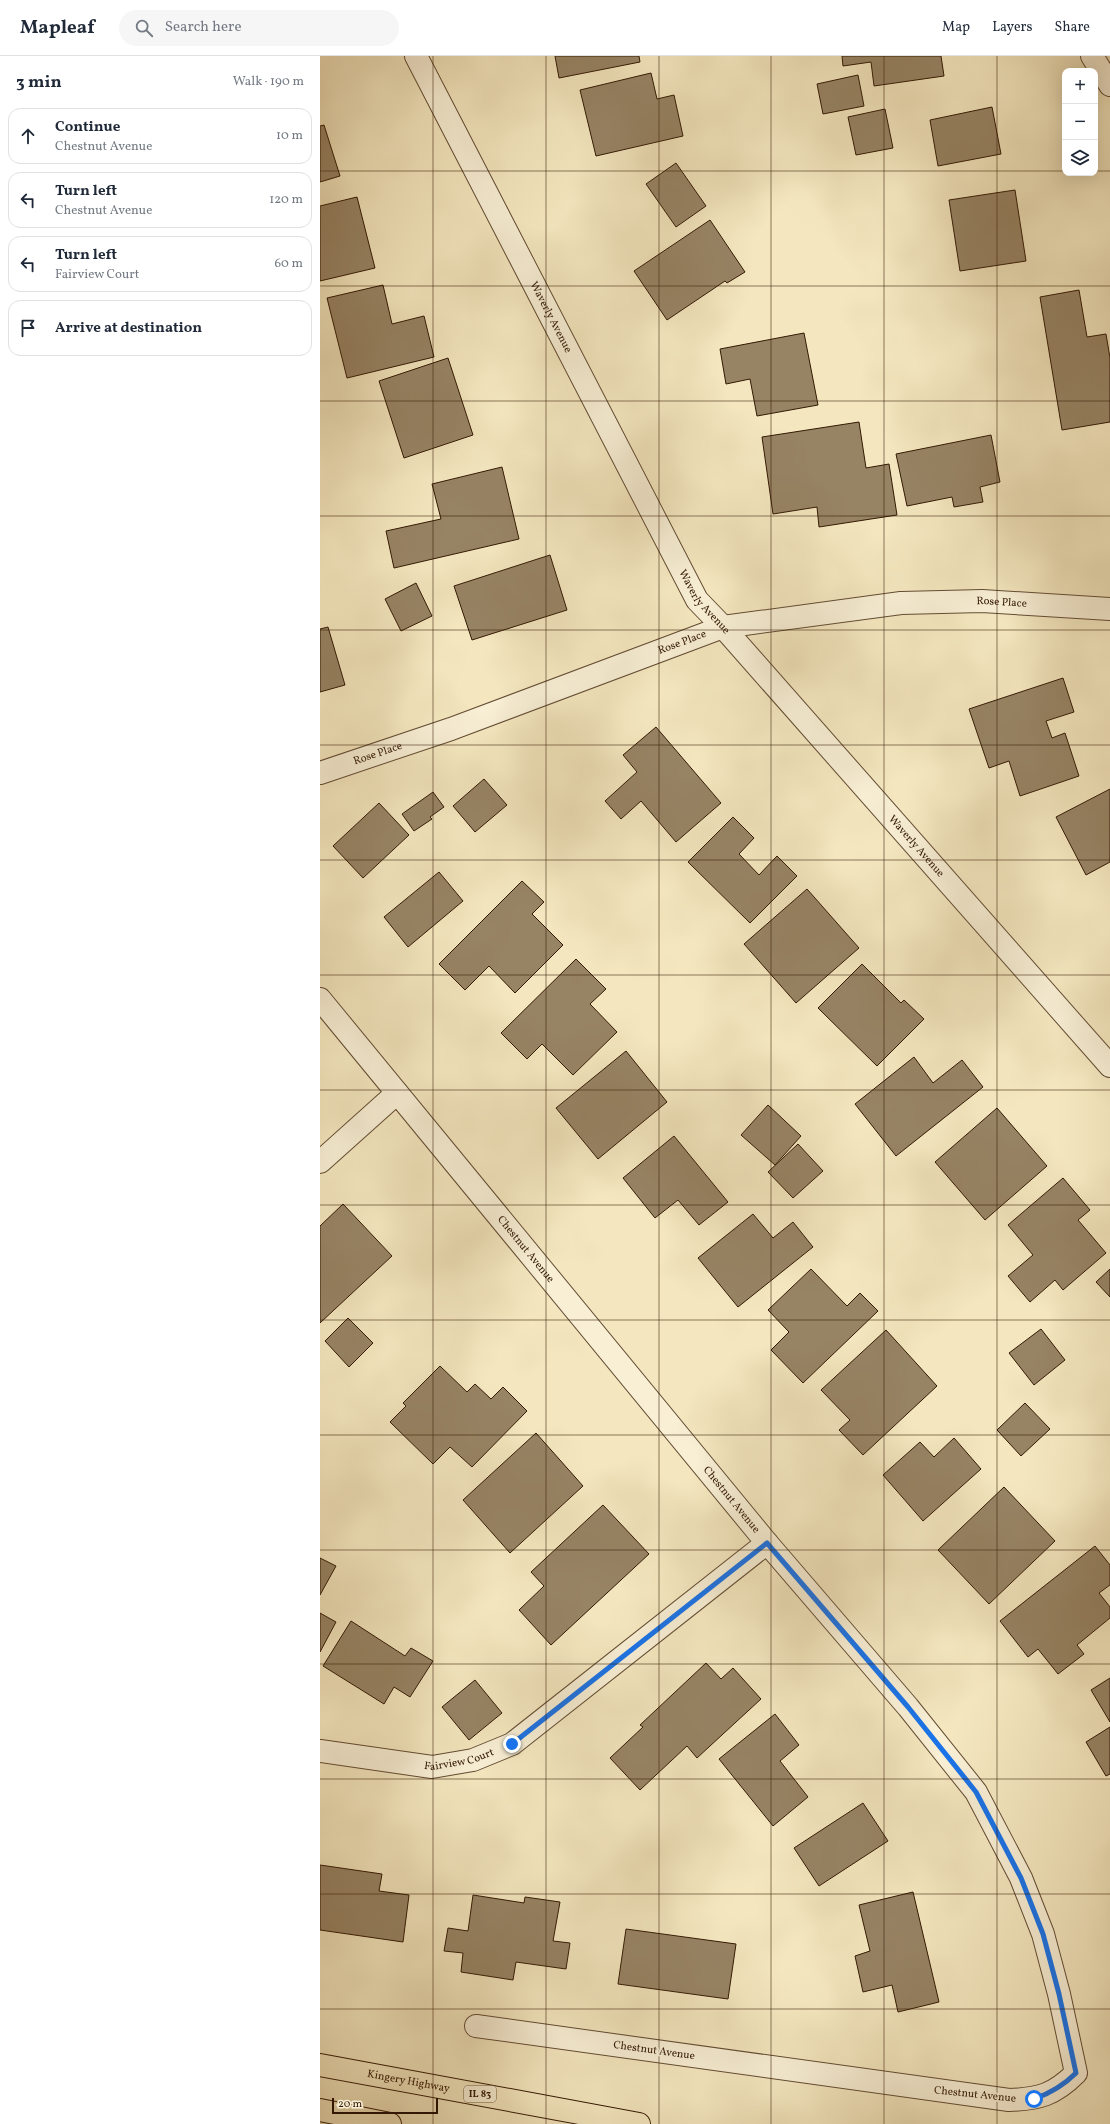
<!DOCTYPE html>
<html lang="en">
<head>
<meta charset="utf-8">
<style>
  body { margin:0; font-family:Vollkorn,serif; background:#f6f6f7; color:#1f2937 }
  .controls { position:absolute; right:12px; top:12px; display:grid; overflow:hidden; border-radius:8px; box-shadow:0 4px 16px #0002 }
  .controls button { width:36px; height:36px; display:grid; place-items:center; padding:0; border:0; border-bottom:1px solid #e0e1e3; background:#fff; color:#1f2937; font:20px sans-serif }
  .scale { position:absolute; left:12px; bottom:10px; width:106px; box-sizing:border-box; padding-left:4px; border:2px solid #331904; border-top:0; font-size:11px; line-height:14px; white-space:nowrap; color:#331904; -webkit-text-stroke:3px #f8efd5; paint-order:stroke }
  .stop { position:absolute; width:12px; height:12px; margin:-9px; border:3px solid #1a73e8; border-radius:50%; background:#fff }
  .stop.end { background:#1a73e8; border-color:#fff; box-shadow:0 1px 4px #0008 }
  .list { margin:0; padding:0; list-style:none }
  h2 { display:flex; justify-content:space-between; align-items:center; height:52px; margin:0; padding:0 16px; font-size:17px }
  h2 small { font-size:13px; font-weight:400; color:#747a83 }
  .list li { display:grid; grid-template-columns:26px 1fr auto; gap:12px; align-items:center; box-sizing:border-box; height:56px; margin:0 8px 8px; padding:0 8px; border:1px solid #e0e1e3; border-radius:12px }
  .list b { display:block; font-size:15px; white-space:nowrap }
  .list p { margin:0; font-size:13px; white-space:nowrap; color:#747a83 }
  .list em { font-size:13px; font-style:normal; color:#747a83 }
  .icon { flex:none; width:22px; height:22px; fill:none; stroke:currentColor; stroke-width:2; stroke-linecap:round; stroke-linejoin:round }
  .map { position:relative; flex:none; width:790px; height:2068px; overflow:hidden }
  header { display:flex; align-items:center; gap:24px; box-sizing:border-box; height:56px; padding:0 20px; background:#fff; border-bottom:1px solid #e0e1e3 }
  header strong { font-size:19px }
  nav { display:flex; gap:22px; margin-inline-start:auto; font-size:14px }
  .search { width:280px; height:36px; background:#f6f6f7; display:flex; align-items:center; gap:10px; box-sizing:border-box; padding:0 14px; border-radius:22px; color:#747a83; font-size:15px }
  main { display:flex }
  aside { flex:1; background:#fff }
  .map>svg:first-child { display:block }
  .building { fill:#978465; stroke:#331904 }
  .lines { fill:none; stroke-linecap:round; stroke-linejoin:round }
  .street-casing { stroke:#634c33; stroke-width:24 }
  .highway-casing { stroke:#331904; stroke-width:24 }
  .street { stroke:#f8efd5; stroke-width:22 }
  .highway { stroke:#f4e7bf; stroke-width:22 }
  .route { stroke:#1a73e8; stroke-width:5 }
  .grid { fill:none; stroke:#331904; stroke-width:1; stroke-opacity:0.55 }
  .labels { text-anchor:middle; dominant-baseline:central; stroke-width:4; stroke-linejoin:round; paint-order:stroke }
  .shield { fill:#f8efd5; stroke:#6e5943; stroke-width:1 }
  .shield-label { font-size:10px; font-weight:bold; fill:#331904 }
  .street-label { font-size:11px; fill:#331904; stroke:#f8efd5 }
</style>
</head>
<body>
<header>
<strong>Mapleaf</strong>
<div class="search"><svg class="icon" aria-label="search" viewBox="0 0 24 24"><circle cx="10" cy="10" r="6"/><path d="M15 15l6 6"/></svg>Search here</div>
<nav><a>Map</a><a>Layers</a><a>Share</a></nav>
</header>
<main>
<aside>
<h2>3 min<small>Walk · 190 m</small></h2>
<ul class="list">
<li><svg class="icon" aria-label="ahead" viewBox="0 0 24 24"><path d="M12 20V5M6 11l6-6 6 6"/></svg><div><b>Continue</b><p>Chestnut Avenue</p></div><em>10 m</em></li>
<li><svg class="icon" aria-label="left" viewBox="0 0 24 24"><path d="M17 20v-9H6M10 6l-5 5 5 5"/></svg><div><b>Turn left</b><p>Chestnut Avenue</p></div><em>120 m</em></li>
<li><svg class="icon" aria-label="left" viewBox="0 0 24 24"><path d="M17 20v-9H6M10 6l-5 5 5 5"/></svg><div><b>Turn left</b><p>Fairview Court</p></div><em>60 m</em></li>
<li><svg class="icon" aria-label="arrive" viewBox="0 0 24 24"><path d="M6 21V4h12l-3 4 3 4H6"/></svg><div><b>Arrive at destination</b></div></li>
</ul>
</aside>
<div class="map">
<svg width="790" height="2068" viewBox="0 0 790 2068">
  <rect width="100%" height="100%" fill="#f4e7bf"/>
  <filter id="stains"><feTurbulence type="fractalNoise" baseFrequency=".005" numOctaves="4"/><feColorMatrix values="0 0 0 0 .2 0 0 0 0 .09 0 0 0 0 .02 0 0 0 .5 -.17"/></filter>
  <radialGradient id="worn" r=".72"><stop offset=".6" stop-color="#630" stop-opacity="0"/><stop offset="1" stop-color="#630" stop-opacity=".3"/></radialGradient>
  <path class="building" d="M235,0H319L320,6L239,22Z
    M522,0H621L624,20L554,30L551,6L523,10Z
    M331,17L337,43L354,39L363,80L276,100L260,34Z
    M538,19L544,50L503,58L497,28Z
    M672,51L681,98L618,110L610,64Z
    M565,53L573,92L536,99L528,61Z
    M4,69L20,120L0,126V70Z
    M356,107L386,150L356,171L326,128Z
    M695,134L706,205L640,215L629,144Z
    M37,141L55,212L0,225V150Z
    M390,164L425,216L407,227L405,225L347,264L314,215Z
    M63,229L72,268L104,260L114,301L27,322L7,242Z
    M759,234L767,281L786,278L790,302V366L742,374L720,241Z
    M484,277L498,349L437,360L430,323L406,328L400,293Z
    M128,302L153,379L84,402L59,325Z
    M539,366L546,412L569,408L577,459L499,471L497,451L453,458L442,381Z
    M671,379L680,426L660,431L663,446L634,451L632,441L587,450L576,398Z
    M182,411L199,483L74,512L66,475L121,463L112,428Z
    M230,499L247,554L152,584L134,530Z
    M96,527L112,560L81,575L65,543Z
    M8,571L25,629L0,636V573Z
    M743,622L754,656L726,665L732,682L745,677L759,720L700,740L689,705L669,712L649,653Z
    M336,671L401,747L356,786L321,745L301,763L285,745L317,716L303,699Z
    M164,723L187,749L155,776L133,750Z
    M790,733V806L766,819L736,761Z
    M113,736L124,751L110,761L112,763L94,775L82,758Z
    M59,747L89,779L43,822L13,790Z
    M413,761L434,782L419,798L439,819L457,800L477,820L430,867L368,806Z
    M119,816L143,845L88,891L64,861Z
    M202,825L224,846L212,858L243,889L195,937L169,910L145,934L119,908Z
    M487,833L539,892L476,947L424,888Z
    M256,903L286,933L270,948L297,976L253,1019L222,988L207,1003L181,977Z
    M542,908L581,947L584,944L604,963L557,1010L498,952Z
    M306,995L347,1046L278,1103L236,1052Z
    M594,1001L613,1027L642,1004L663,1031L576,1100L535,1048Z
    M448,1049L481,1080L455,1109L421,1079Z
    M677,1052L727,1110L665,1164L615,1106Z
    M354,1080L408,1146L379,1169L358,1144L335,1162L303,1122Z
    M478,1088L503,1115L473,1142L448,1116Z
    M743,1122L770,1154L758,1164L786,1197L743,1234L735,1224L710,1246L688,1220L713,1199L688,1169Z
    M23,1148L72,1200L0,1267V1170Z
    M433,1158L453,1182L473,1166L493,1191L418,1251L378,1202Z
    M491,1213L527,1250L540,1237L558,1255L483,1327L451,1294L469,1276L448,1254Z
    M790,1213V1241L776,1226Z
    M28,1262L53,1287L29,1311L5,1285Z
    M721,1273L745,1304L714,1329L689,1297Z
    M566,1274L617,1330L543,1399L519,1374L530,1364L501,1334Z
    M120,1310L147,1336L155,1328L171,1343L183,1331L207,1355L152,1411L130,1391L113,1408L70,1366L86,1350L83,1347Z
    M705,1347L730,1373L701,1400L677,1374Z
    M216,1377L263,1430L190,1497L143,1444Z
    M634,1382L661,1413L603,1465L563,1419L600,1386L614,1401Z
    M684,1431L735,1485L669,1548L618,1494Z
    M283,1449L329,1498L231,1589L199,1554L224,1530L211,1516Z
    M775,1490L790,1509V1529L779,1537L790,1551V1562L757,1589L764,1598L738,1618L718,1593L708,1601L680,1565Z
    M0,1502L16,1510L0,1539Z
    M0,1557L16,1566L0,1596Z
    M31,1565L85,1600L91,1592L113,1605L90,1641L74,1631L64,1648L3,1610Z
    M386,1607L401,1623L413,1612L441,1643L377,1702L367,1690L320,1734L290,1702L323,1671L320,1669Z
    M790,1622V1666L771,1634Z
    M155,1624L182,1657L149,1684L122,1651Z
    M455,1658L479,1689L460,1705L488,1741L453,1770L399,1703Z
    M790,1671V1718L786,1720L766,1686Z
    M543,1747L568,1785L499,1830L474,1792Z
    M0,1809L62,1818L59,1835L89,1839L83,1886L0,1874Z
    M593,1836L619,1946L578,1956L572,1929L543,1936L535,1900L550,1895L539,1849Z
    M153,1839L204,1847L205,1841L240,1846L233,1885L250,1887L246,1913L196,1906L193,1924L141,1916L143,1897L124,1895L128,1872L148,1875Z
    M306,1873L416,1888L408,1943L298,1928Z"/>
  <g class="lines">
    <g class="street-casing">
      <g id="street">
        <path id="s1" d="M96,0L377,544L403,571L790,1010"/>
        <path d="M772,0L790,29"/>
        <path id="s2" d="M0,717L131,673L403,571L581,547L662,545L790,553"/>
        <path id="s3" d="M0,943L447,1487L588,1651L656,1736L701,1822L723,1878L739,1938L756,2017C734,2039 719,2043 689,2044L156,1970"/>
        <path d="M0,1106L77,1037"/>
        <path id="s4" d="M0,1695L112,1711L153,1704L192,1688L447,1487"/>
      </g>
    </g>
    <g class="highway-casing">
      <g id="highway">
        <path id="s5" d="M0,2009L319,2068"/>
        <path d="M0,2054L70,2068"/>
      </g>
    </g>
    <use href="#street" class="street"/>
    <use href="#highway" class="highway"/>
  </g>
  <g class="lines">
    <path class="route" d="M192,1688L447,1487L588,1651L656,1736L701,1822L723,1878L739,1938L756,2017C743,2030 731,2037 714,2043"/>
  </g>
  <path class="grid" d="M113,0V2068M226,0V2068M339,0V2068M451,0V2068M564,0V2068M677,0V2068M0,115H745M775,115H790M0,230H790M0,345H790M0,460H790M0,574H790M0,689H790M0,804H790M0,919H790M0,1034H790M0,1149H790M0,1264H790M0,1379H790M0,1494H790M0,1608H790M0,1723H790M0,1838H790M0,1953H790"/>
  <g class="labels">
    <rect class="shield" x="144" y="2030" width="32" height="16" rx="3"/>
    <g class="shield-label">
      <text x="160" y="2038">IL 83</text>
    </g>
    <g class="street-label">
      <text stroke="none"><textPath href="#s1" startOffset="294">Waverly Avenue</textPath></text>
      <text stroke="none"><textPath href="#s1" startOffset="618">Waverly Avenue</textPath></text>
      <text stroke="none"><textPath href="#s2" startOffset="709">Rose Place</textPath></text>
      <text stroke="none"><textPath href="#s2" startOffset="385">Rose Place</textPath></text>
      <text stroke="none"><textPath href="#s2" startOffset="61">Rose Place</textPath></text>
      <text stroke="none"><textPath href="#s1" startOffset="942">Waverly Avenue</textPath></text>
      <text stroke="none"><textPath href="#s3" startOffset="324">Chestnut Avenue</textPath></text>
      <text stroke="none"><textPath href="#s3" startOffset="648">Chestnut Avenue</textPath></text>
      <text stroke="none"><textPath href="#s4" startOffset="141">Fairview Court</textPath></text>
      <text transform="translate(334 1995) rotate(8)">Chestnut Avenue</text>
      <text stroke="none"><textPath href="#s5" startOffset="90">Kingery Highway</textPath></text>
      <text transform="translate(655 2039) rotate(6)">Chestnut Avenue</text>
    </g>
  </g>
  <rect width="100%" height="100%" filter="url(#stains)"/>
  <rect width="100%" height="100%" fill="url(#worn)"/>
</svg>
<div class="controls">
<button>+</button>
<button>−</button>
<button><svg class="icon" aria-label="layers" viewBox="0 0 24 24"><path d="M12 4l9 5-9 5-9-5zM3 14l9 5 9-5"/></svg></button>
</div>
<div class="scale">20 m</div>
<div class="stop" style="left:714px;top:2043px"></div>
<div class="stop end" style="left:192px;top:1688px"></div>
</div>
</main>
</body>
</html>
